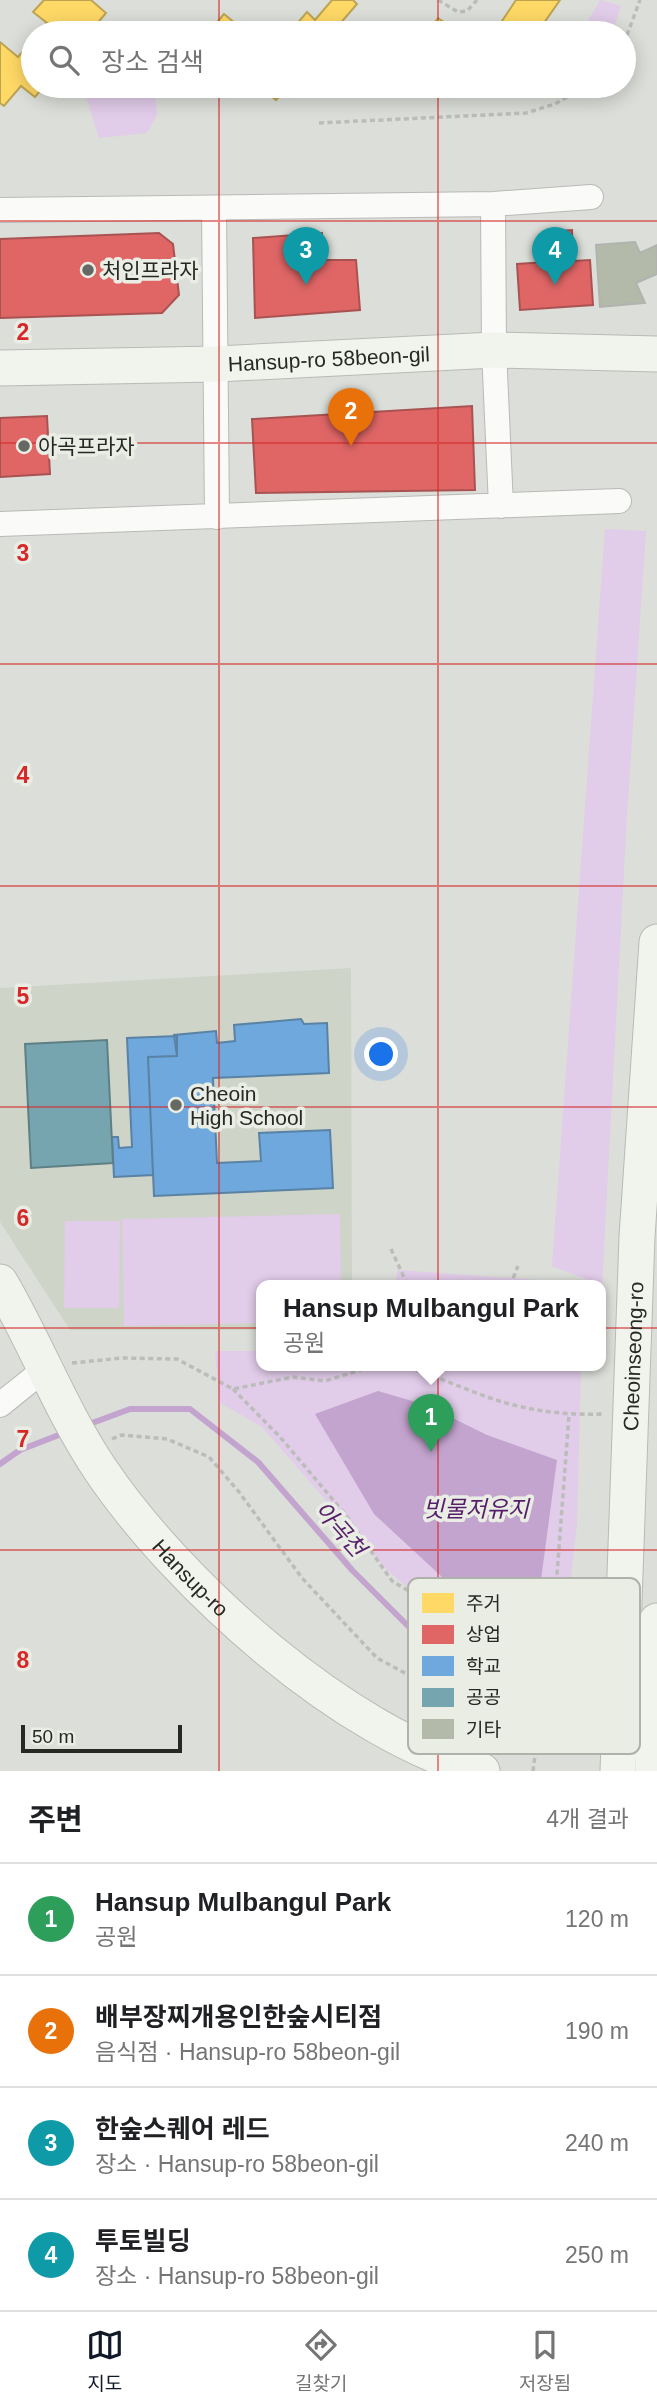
<!DOCTYPE html>
<html lang="ko">
<head>
<meta charset="utf-8">
<style>
  body { margin:0; font-family:Arial,"Noto Sans KR",sans-serif; background:#f6f6f6; color:#202124 }
  .scale { position:absolute; left:21px; bottom:18px; width:161px; box-sizing:border-box; padding-left:7px; border:4px solid #262824; border-top:0; font-size:19px; line-height:24px; white-space:nowrap; color:#262824; -webkit-text-stroke:5px #e9ede4; paint-order:stroke }
  .you { position:absolute; left:382px; top:1055px; width:24px; height:24px; margin:-18px; border:5px solid #fff; border-radius:50%; background:#1a73e8; box-shadow:0 0 0 10px #1a73e833 }
  .badge { display:grid; place-items:center; width:46px; height:46px; border-radius:50%; background:#111827; color:#fff; font-size:23px; font-weight:700 }
  .pin { position:absolute; translate:-50% -58px; filter:drop-shadow(0 2px 4px #0008) }
  .pin::after { content:''; position:absolute; top:37px; width:24px; height:21px; background:inherit; clip-path:polygon(0 0,100% 0,50% 100%) }
  .popup { position:absolute; left:256px; top:1280px; width:350px; height:91px; box-sizing:border-box; display:grid; place-content:center; border-radius:14px; background:#fff; filter:drop-shadow(0 2px 5px #0005); font-size:23px; white-space:nowrap; color:#757577 }
  .popup b { font-size:26px; color:#202124 }
  .popup::after { content:''; position:absolute; left:50%; top:100%; margin-left:-14px; border:14px solid transparent; border-top-color:#fff }
  .list { margin:0; padding:0; list-style:none }
  h2 { display:flex; justify-content:space-between; align-items:center; height:91px; margin:0; padding:0 28px; font-size:30px }
  h2 small { font-size:23px; font-weight:400; color:#757577 }
  .list li { display:grid; grid-template-columns:46px 1fr auto; gap:21px; align-items:center; box-sizing:border-box; height:112px; padding:0 28px; border-top:2px solid #e0e0e0 }
  .list b { display:block; font-size:26px; white-space:nowrap }
  .list p { margin:0; font-size:23px; white-space:nowrap; color:#757577 }
  .list em { font-size:23px; font-style:normal; color:#757577 }
  .icon { flex:none; width:38px; height:38px; fill:none; stroke:currentColor; stroke-width:2; stroke-linecap:round; stroke-linejoin:round }
  .map { position:relative; flex:none; width:657px; height:1771px; overflow:hidden }
  .search { position:absolute; background:#fff; box-shadow:0 4px 18px #0003; left:21px; right:21px; top:21px; height:77px; display:flex; align-items:center; gap:18px; box-sizing:border-box; padding:0 24px; border-radius:38px; color:#757577; font-size:26px }
  .sheet { height:539px; background:#fff }
  nav { display:flex; justify-content:space-around; align-items:center; box-sizing:border-box; height:98px; border-top:2px solid #e0e0e0; background:#fff; font-size:19px; color:#757577 }
  nav a { display:grid; justify-items:center; gap:4px }
  nav .on { color:#111827 }
  .map>svg:first-child { display:block }
  .built { fill:#cfd4c9 }
  .green { fill:#e1cce9 }
  .water { fill:#c3a4ce }
  .homes { fill:#ffd966; stroke:#bea452; stroke-width:2 }
  .shops { fill:#e06666; stroke:#a85352; stroke-width:2 }
  .schools { fill:#6fa8dc; stroke:#5982a5; stroke-width:2 }
  .public { fill:#76a5af; stroke:#5e8085; stroke-width:2 }
  .lines { fill:none; stroke-linecap:round; stroke-linejoin:round }
  .stream { stroke:#c3a4ce; stroke-width:6 }
  .building { fill:#b3baaa; stroke:#b1b3af; stroke-width:2 }
  .street-casing { stroke:#b9bab7; stroke-width:26 }
  .secondary-casing { stroke:#b9bab7; stroke-width:37 }
  .path { stroke:#bcbdbb; stroke-width:3.5; stroke-dasharray:5 3.5; stroke-linecap:butt }
  .street { stroke:#fafaf9; stroke-width:24 }
  .secondary { stroke:#f1f3ed; stroke-width:35 }
  .grid { fill:none; stroke:#d62828; stroke-width:2; stroke-opacity:0.55 }
  .poi-dot { fill:#666863; stroke:#e9ede4; stroke-width:2.5 }
  .labels { text-anchor:middle; dominant-baseline:central; stroke-width:7; stroke-linejoin:round; paint-order:stroke }
  .poi-label { font-size:21px; fill:#262824; stroke:#e9ede4; text-anchor:start }
  .street-label { font-size:21px; fill:#262824; stroke:#e9ede4 }
  .water-label { font-size:23px; font-style:italic; fill:#561d69; stroke:#e9ede4 }
  .key { fill:#e9ede4; stroke:#aeb2aa; stroke-width:2 }
  .key-label { font-size:19px; fill:#262824 }
  .grid-label { font-size:23px; text-anchor:middle; font-weight:bold; fill:#d62828; stroke:#e9ede4; stroke-width:7; stroke-linejoin:round; paint-order:stroke }
</style>
</head>
<body>
<div class="map">
<svg width="657" height="1771" viewBox="0 0 657 1771">
  <rect width="100%" height="100%" fill="#dcded9"/>
  <path class="built" d="M351,968L352,1286H261V1330H70L0,1222V988Z"/>
  <path class="green" d="M600,0L621,6L612,33H581Z
    M89,86H154L157,115L147,133L99,138L87,100Z
    M605,529L646,531L627,814L602,1285L552,1266Z
    M340,1214L341,1286H261V1323L124,1326L122,1219Z
    M65,1221H120L119,1308H64Z
    M398,1270L552,1281L558,1286H395Z
    M215,1351H261V1366H581L577,1525L561,1659L528,1667L423,1601L386,1569L261,1426L220,1403Z"/>
  <path class="water" d="M378,1391L426,1405L487,1435L557,1460L535,1625L455,1589L374,1514L315,1414Z"/>
  <path class="homes" d="M44,0H91L106,13L89,33H38L47,23L33,12Z
    M332,0H353L357,4L332,33H289L307,12L315,20Z
    M516,0H560L537,33H494Z
    M224,14L247,33H208Z
    M438,18L460,33H427Z
    M33,39V86H44L35,97L21,86L4,106L0,103V42L18,57Z
    M259,86H288L276,100Z"/>
  <path class="shops" d="M572,230L573,261L590,260L593,305L520,310L517,264L547,262L545,232Z
    M159,233L173,244L179,295L162,313L0,318V239Z
    M322,233V260H356L360,310L255,318L253,238Z
    M472,406L475,490L256,493L252,419Z
    M47,416L50,474L0,477V418Z"/>
  <path class="schools" d="M301,1019L304,1024L327,1023L329,1073L213,1078L217,1163L261,1161L259,1133L330,1130L333,1188L154,1196L148,1057L177,1056L174,1035L216,1031L217,1043L235,1041L234,1025Z
    M177,1036V1056L148,1057L153,1175L114,1177L112,1137H118L119,1148L132,1147L127,1038Z"/>
  <path class="public" d="M107,1040L113,1163L31,1168L25,1044Z"/>
  <g class="lines">
    <path class="stream" d="M87,1425L130,1409H190L258,1462L352,1570L441,1659L516,1699L567,1705L609,1696
      M0,1464L20,1450L64,1433"/>
  </g>
  <path class="building" d="M635,242L640,253L657,245V274L636,283L645,303L600,307L596,245Z"/>
  <g class="lines">
    <g class="street-casing">
      <path id="street" d="M493,204L494,350L501,506
        M214,208L217,517
        M0,210L493,204L591,197
        M0,524L619,501
        M0,1405L46,1368"/>
    </g>
    <g class="secondary-casing">
      <g id="secondary">
        <path id="s1" d="M0,368L217,364L494,350L657,354"/>
        <path id="s2" d="M0,1282C36,1343 61,1411 100,1469C178,1585 346,1736 482,1771"/>
        <path id="s3" d="M618,1771L637,1237L657,942"/>
        <path d="M653,1771L657,1621"/>
      </g>
    </g>
    <path class="path" d="M438,0L458,12L467,11L477,0
      M624,43L640,0
      M319,123L526,113L555,104L586,86
      M391,1249L408,1286
      M510,1286L518,1266
      M72,1363L122,1358L177,1359L233,1389L293,1377L325,1381L373,1366
      M400,1366C440,1375 477,1397 518,1406C547,1413 574,1415 604,1414
      M233,1389L280,1437L345,1514L392,1581L477,1631L539,1642L553,1627L569,1415
      M112,1439L121,1435L167,1439L209,1457L239,1492L302,1578L377,1658L429,1686L493,1712L530,1722L538,1732L533,1771"/>
    <use href="#street" class="street"/>
    <use href="#secondary" class="secondary"/>
  </g>
  <path class="grid" d="M219,0V33M438,0V33M219,86V1771M438,86V1771M0,221H657M0,443H657M0,664H657M0,886H657M0,1107H657M0,1328H657M0,1550H657"/>
  <g class="poi-dot">
    <circle cx="88" cy="270" r="7"/>
    <circle cx="24" cy="446" r="7"/>
    <circle cx="176" cy="1105" r="7"/>
  </g>
  <g class="labels">
    <g class="poi-label">
      <text x="102" y="270">처인프라자</text>
      <text x="38" y="446">아곡프라자</text>
      <text x="190" y="1093">Cheoin<tspan x="190" dy="24">High School</tspan></text>
    </g>
    <g class="street-label">
      <text stroke="none"><textPath href="#s1" startOffset="329">Hansup-ro 58beon-gil</textPath></text>
      <text stroke="none"><textPath href="#s3" startOffset="415">Cheoinseong-ro</textPath></text>
      <text stroke="none"><textPath href="#s2" startOffset="354">Hansup-ro</textPath></text>
    </g>
    <g class="water-label">
      <text x="476" y="1509">빗물저유지</text>
      <text transform="translate(340 1529) rotate(49)">아곡천</text>
    </g>
  </g>
  <rect x="408" y="1578" width="232" height="176" rx="10" class="key"/>
  <rect x="422" y="1593" width="32" height="20" fill="#ffd966"/>
  <rect x="422" y="1625" width="32" height="19" fill="#e06666"/>
  <rect x="422" y="1656" width="32" height="20" fill="#6fa8dc"/>
  <rect x="422" y="1688" width="32" height="19" fill="#76a5af"/>
  <rect x="422" y="1719" width="32" height="20" fill="#b3baaa"/>
  <g class="key-label">
    <text x="466" y="1610">주거</text>
    <text x="466" y="1641">상업</text>
    <text x="466" y="1673">학교</text>
    <text x="466" y="1704">공공</text>
    <text x="466" y="1736">기타</text>
  </g>
  <g class="grid-label">
    <text x="23" y="340">2</text>
    <text x="23" y="561">3</text>
    <text x="23" y="783">4</text>
    <text x="23" y="1004">5</text>
    <text x="23" y="1226">6</text>
    <text x="23" y="1447">7</text>
    <text x="23" y="1668">8</text>
  </g>
</svg>
<div class="scale">50 m</div>
<div class="you"></div>
<div class="pin badge" style="left:431px;top:1452px;background:#2e9e5b">1</div>
<div class="popup"><b>Hansup Mulbangul Park</b>공원</div>
<div class="pin badge" style="left:351px;top:446px;background:#e8710a">2</div>
<div class="pin badge" style="left:306px;top:285px;background:#0f9aa8">3</div>
<div class="pin badge" style="left:555px;top:285px;background:#0f9aa8">4</div>
<div class="search"><svg class="icon" aria-label="search" viewBox="0 0 24 24"><circle cx="10" cy="10" r="6"/><path d="M15 15l6 6"/></svg>장소 검색</div>
</div>
<section class="sheet">
<h2>주변<small>4개 결과</small></h2>
<ul class="list">
<li><span class="badge" style="background:#2e9e5b">1</span><div><b>Hansup Mulbangul Park</b><p>공원</p></div><em>120 m</em></li>
<li><span class="badge" style="background:#e8710a">2</span><div><b>배부장찌개용인한숲시티점</b><p>음식점 · Hansup-ro 58beon-gil</p></div><em>190 m</em></li>
<li><span class="badge" style="background:#0f9aa8">3</span><div><b>한숲스퀘어 레드</b><p>장소 · Hansup-ro 58beon-gil</p></div><em>240 m</em></li>
<li><span class="badge" style="background:#0f9aa8">4</span><div><b>투토빌딩</b><p>장소 · Hansup-ro 58beon-gil</p></div><em>250 m</em></li>
</ul>
</section>
<nav>
<a class="on"><svg class="icon" aria-label="map" viewBox="0 0 24 24"><path d="M3 6l6-2 6 2 6-2v14l-6 2-6-2-6 2zM9 4v14M15 6v14"/></svg>지도</a>
<a><svg class="icon" aria-label="directions" viewBox="0 0 24 24"><path d="M12 3l9 9-9 9-9-9zM9 14v-3h6M13 9l2 2-2 2"/></svg>길찾기</a>
<a><svg class="icon" aria-label="saved" viewBox="0 0 24 24"><path d="M7 4h10v16l-5-4-5 4z"/></svg>저장됨</a>
</nav>
</body>
</html>
